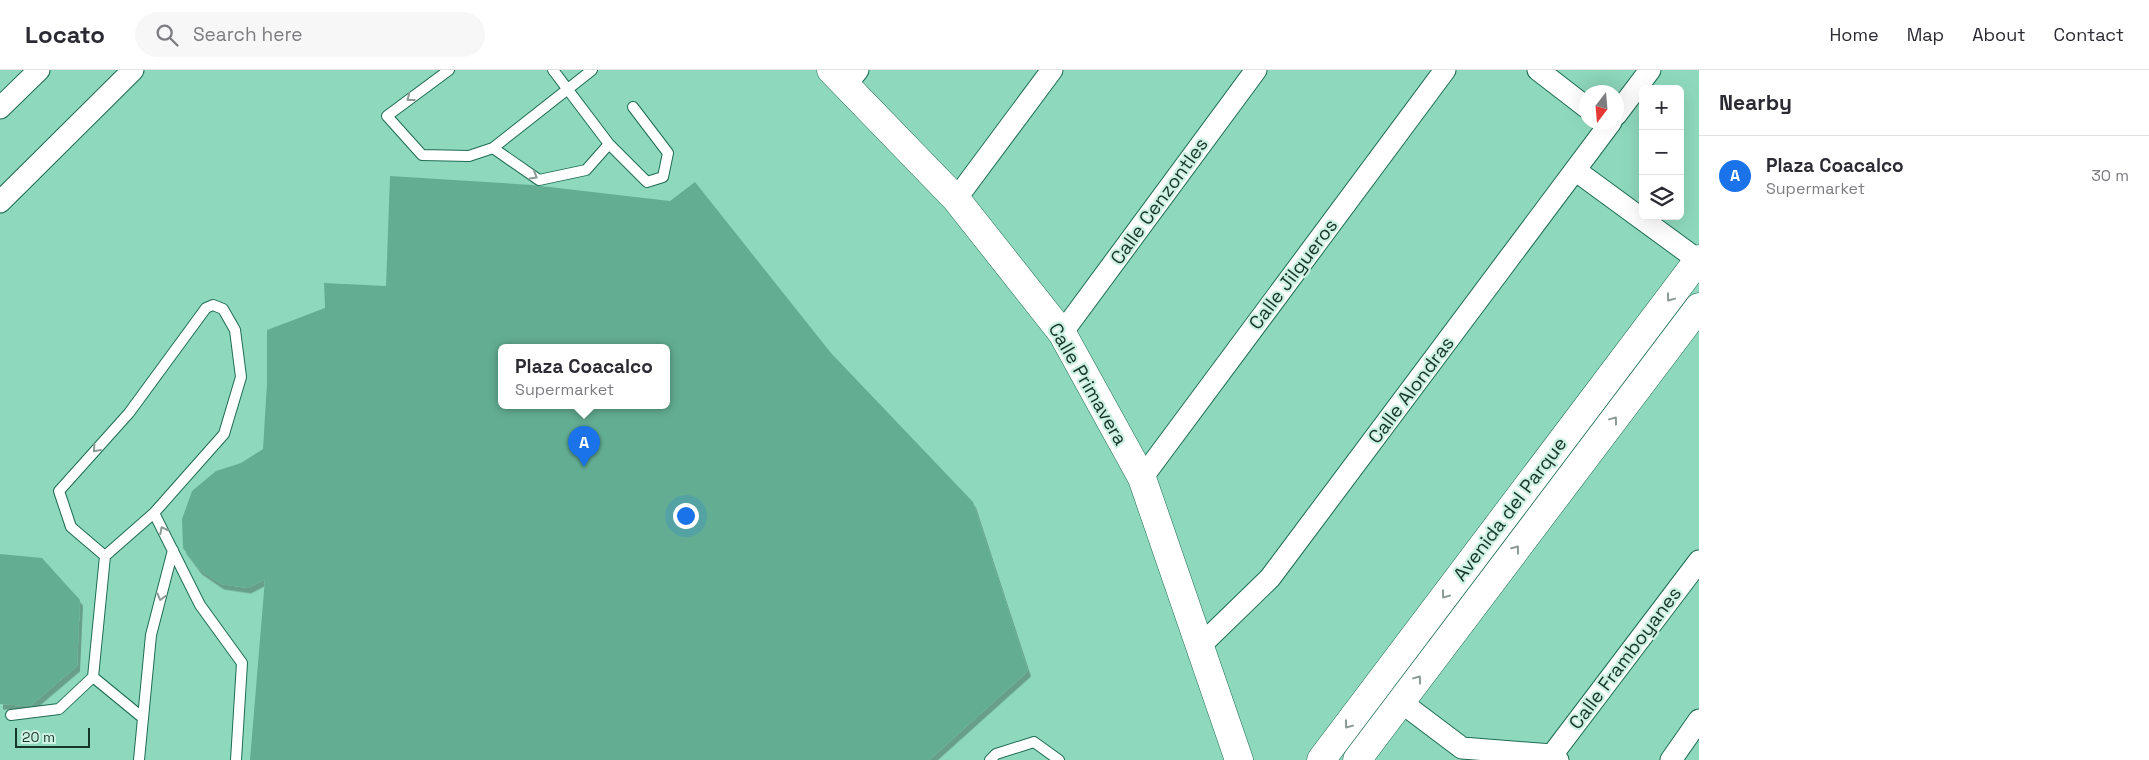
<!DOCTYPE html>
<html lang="en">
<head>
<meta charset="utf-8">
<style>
  body { margin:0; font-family:"Space Grotesk",sans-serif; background:#f7f7f7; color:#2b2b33 }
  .controls { position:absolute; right:15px; top:15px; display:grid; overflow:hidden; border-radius:8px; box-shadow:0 5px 20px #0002 }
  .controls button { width:45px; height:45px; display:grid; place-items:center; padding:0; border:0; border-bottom:1px solid #e1e1e2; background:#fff; color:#2b2b33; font:25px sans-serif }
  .compass { position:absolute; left:1579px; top:15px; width:45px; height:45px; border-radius:50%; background:#fff; box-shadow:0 5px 20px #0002; rotate:196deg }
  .scale { position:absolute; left:15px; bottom:12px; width:75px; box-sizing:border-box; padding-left:5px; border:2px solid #17362b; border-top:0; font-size:14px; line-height:18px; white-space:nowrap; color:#17362b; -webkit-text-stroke:4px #cdf1e2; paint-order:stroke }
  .you { position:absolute; left:685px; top:445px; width:18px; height:18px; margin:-12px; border:4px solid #fff; border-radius:50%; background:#1a73e8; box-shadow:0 0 0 8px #1a73e833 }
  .badge { display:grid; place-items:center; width:32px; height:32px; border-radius:50%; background:#1a73e8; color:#fff; font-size:16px; font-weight:700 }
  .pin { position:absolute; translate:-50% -41px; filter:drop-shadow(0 1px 2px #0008) }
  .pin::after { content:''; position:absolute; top:26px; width:18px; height:15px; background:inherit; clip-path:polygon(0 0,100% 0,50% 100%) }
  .popup { position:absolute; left:498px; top:274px; width:172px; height:65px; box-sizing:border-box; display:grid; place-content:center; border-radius:8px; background:#fff; filter:drop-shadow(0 1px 4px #0005); font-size:16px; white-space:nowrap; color:#7c7c81 }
  .popup b { font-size:19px; color:#2b2b33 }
  .popup::after { content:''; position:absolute; left:50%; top:100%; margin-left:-10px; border:10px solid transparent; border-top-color:#fff }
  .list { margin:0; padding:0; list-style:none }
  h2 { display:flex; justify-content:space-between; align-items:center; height:65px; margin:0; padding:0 20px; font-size:21px }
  h2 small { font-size:16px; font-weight:400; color:#7c7c81 }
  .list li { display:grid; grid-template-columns:32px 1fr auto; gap:15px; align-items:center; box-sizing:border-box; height:80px; padding:0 20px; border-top:1px solid #e1e1e2 }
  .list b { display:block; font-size:19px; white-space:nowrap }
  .list p { margin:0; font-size:16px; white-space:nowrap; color:#7c7c81 }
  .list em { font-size:16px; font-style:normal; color:#7c7c81 }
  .icon { flex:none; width:28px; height:28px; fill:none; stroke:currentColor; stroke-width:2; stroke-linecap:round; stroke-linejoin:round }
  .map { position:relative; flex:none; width:1699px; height:690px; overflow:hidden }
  header { display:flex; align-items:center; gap:30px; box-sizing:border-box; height:70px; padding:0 25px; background:#fff; border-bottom:1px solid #e1e1e2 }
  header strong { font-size:24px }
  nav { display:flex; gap:28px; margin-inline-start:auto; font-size:18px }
  .search { width:350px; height:45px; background:#f7f7f7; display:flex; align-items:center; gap:12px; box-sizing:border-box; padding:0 18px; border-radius:28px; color:#7c7c81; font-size:19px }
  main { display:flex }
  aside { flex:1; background:#fff }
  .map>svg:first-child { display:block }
  .building { fill:#64ae93; fill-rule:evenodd; filter:url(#shadow) }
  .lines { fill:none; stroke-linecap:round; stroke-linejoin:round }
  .lane-casing { stroke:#1d6c54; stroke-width:12 }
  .street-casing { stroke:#1d6c54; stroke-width:23 }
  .secondary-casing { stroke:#1d6c54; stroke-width:29 }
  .lane { stroke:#fff; stroke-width:10 }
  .street { stroke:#fff; stroke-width:21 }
  .secondary { stroke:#fff; stroke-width:28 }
  .oneway { stroke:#8b9a95 }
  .labels { text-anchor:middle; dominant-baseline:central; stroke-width:4.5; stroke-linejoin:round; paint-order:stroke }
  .street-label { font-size:19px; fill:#17362b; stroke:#cdf1e2 }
</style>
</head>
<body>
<header>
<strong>Locato</strong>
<div class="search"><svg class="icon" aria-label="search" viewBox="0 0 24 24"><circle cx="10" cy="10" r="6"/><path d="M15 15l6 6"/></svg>Search here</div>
<nav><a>Home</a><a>Map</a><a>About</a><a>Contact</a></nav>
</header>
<main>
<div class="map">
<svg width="1699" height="690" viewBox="0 0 1699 690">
  <defs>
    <filter id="shadow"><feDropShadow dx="3" dy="5.5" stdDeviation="0" flood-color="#0004"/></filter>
  </defs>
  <rect width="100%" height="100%" fill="#8ed9bd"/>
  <path class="building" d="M390,106L532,115L670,131L695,112L831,283L973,432L1028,601L929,690H250L265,509L248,518L221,514L199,499L183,478L182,449L192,421L216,401L241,393L263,379L267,313V260L325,238L324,213L386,216ZM502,278H666V336H502Z
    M0,484L42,488L80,530L77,596L30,636L0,634Z"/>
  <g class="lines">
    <g class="lane-casing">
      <path id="lane" d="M449,0L387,46L422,85L469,86L493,78L592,0
        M609,74L647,112L663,107L668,83L633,37
        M493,78L539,110L586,100L609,74L553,0
        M154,443L200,535L242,593L236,690
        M93,607L105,486L154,443L224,364L241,307L235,260L223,239L213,235L206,238L129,343L59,421L71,457L105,486
        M11,645L59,639L93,607L143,648
        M139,690L151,565L173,480
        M990,690L996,684L1034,672L1059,690"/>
    </g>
    <g class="street-casing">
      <path id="street" d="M1538,0L1586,37
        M846,15L858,0
        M0,38L39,0
        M1616,45L1650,0
        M1575,100L1698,190
        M956,129L1052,0
        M0,132L133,0
        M1062,263L1256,0
        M1142,408L1445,0
        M1199,577L1270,508L1611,52
        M1401,632L1462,678L1552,685L1558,690
        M1552,685L1699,491
        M1671,690L1699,650"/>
    </g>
    <g class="secondary-casing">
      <path id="secondary" d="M831,0L956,129L1062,263L1142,408L1239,690
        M1321,690L1699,189
        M1357,690L1699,237"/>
    </g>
    <use href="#lane" class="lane"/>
    <use href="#street" class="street"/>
    <use href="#secondary" class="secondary"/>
  </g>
  <defs><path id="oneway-chevron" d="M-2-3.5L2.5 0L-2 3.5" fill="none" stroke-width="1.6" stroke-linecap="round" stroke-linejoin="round" transform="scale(1.25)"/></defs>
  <g class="oneway">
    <use href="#oneway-chevron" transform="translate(410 28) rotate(142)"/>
    <use href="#oneway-chevron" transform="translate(534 106) rotate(31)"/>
    <use href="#oneway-chevron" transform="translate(1670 228) rotate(127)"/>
    <use href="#oneway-chevron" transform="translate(1614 350) rotate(-53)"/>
    <use href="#oneway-chevron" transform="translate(96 379) rotate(132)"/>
    <use href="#oneway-chevron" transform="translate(163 460) rotate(-117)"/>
    <use href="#oneway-chevron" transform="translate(1516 479) rotate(-53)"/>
    <use href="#oneway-chevron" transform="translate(1445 525) rotate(127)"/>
    <use href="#oneway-chevron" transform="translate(161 527) rotate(105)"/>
    <use href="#oneway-chevron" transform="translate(1418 609) rotate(-53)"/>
    <use href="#oneway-chevron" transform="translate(1348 655) rotate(127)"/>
  </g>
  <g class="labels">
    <g class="street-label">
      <text transform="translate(1159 131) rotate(-54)">Calle Cenzontles</text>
      <text transform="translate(1293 204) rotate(-53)">Calle Jilgueros</text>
      <text transform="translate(1088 314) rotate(60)">Calle Primavera</text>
      <text transform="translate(1411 320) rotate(-53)">Calle Alondras</text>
      <text transform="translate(1510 439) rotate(-53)">Avenida del Parque</text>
      <text transform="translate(1625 588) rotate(-53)">Calle Framboyanes</text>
    </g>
  </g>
</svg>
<div class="controls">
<button>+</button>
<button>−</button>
<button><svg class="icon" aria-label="layers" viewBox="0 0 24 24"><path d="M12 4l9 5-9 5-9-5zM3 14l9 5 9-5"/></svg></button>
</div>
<svg class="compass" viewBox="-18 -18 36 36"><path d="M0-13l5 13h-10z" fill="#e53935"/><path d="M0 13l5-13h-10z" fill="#7c7c81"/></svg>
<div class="scale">20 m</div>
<div class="you"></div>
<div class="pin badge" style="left:584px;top:397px">A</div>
<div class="popup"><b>Plaza Coacalco</b>Supermarket</div>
</div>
<aside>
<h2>Nearby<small></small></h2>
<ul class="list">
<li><span class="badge">A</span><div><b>Plaza Coacalco</b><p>Supermarket</p></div><em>30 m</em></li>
</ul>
</aside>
</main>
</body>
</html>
